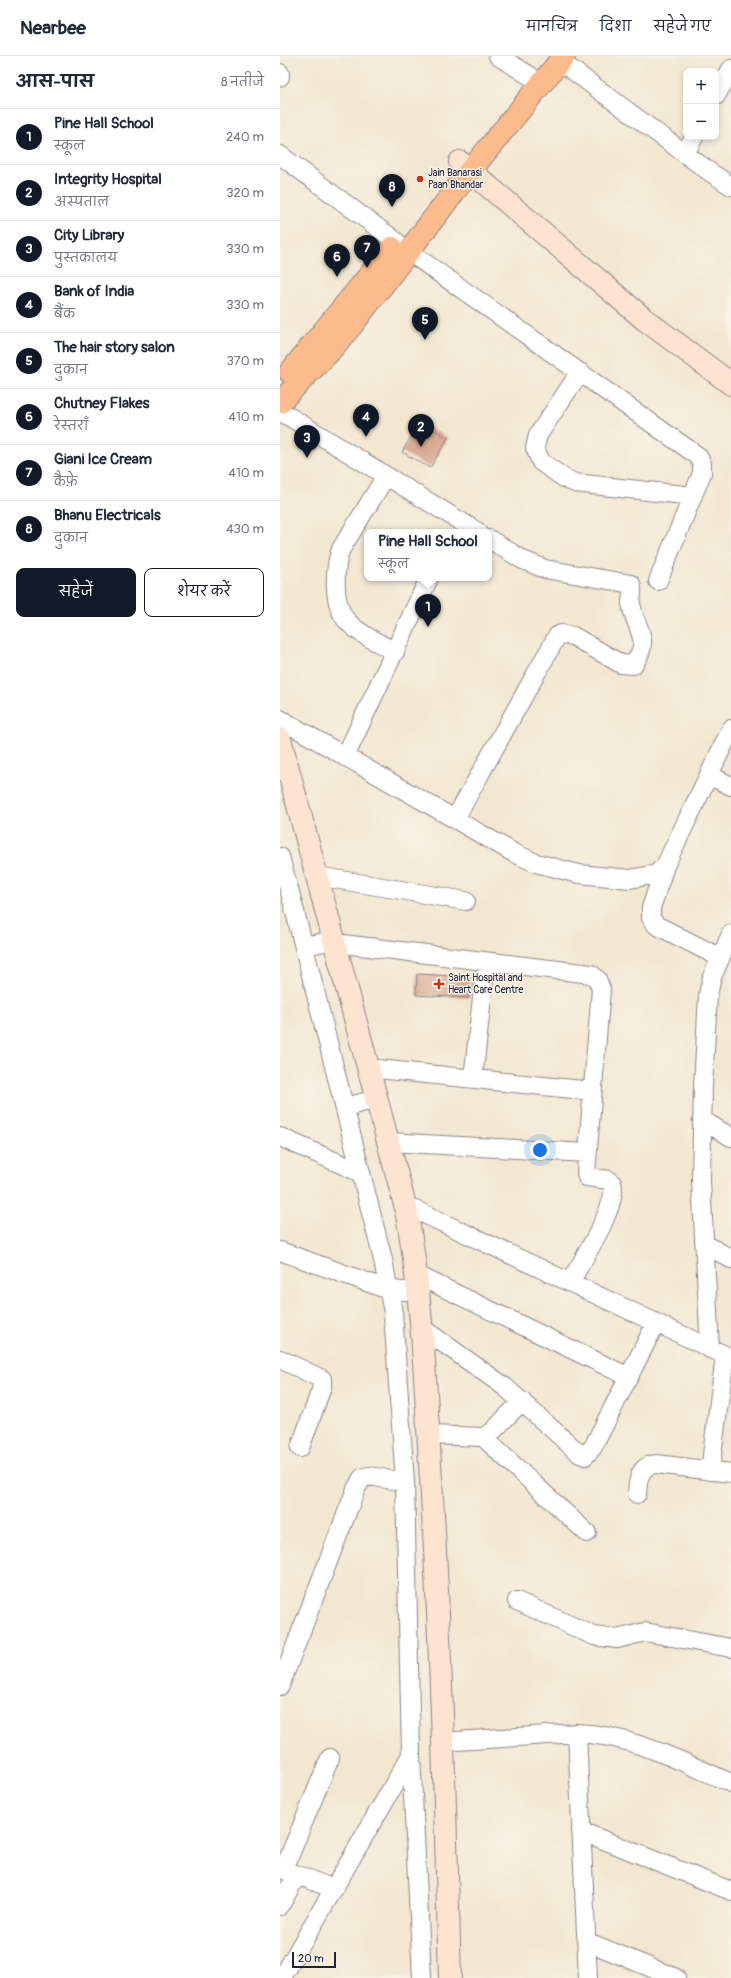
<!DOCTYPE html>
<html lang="hi">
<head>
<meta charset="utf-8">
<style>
  body { margin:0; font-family:Pangolin,"Playpen Sans Deva",sans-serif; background:#f2f2f3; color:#1f2937 }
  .controls { position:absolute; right:12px; top:12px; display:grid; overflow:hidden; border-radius:8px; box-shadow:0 2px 6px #0003 }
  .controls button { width:36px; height:36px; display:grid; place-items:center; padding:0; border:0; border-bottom:1px solid #e0e1e3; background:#fff; color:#1f2937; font:20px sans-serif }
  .scale { position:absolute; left:12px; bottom:10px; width:44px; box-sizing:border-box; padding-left:4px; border:2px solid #22223b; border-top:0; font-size:11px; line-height:14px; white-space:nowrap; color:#22223b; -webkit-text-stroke:3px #f7f3e8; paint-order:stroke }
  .you { position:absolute; left:260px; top:1094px; width:14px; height:14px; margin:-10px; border:3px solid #fff; border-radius:50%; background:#1a73e8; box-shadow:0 0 0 6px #1a73e833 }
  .badge { display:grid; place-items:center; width:26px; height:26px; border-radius:50%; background:#111827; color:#fff; font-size:13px; font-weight:700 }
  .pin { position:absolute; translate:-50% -33px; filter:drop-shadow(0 1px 2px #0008) }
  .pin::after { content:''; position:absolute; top:21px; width:14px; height:12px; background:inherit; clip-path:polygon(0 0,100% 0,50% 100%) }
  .popup { position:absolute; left:84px; top:473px; width:128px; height:52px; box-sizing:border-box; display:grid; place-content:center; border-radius:8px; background:#fff; filter:drop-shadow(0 1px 3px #0005); font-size:13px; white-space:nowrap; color:#747a83 }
  .popup b { font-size:15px; color:#1f2937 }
  .popup::after { content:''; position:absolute; left:50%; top:100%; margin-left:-8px; border:8px solid transparent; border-top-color:#fff }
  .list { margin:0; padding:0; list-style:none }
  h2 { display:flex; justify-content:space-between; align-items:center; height:52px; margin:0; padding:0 16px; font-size:17px }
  h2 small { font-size:13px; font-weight:400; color:#747a83 }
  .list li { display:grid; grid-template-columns:26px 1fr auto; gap:12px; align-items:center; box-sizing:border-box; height:56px; padding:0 16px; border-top:1px solid #e0e1e3 }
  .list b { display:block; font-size:15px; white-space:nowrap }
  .list p { margin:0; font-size:13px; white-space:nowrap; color:#747a83 }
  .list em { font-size:13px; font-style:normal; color:#747a83 }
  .actions { display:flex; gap:8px; padding:12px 16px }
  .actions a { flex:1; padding:9px 0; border:1px solid #111827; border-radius:8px; text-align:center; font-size:14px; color:#111827 }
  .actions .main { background:#111827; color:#fff }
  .map { position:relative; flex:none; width:451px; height:1922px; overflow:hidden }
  header { display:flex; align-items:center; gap:24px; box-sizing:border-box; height:56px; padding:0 20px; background:#fff; border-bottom:1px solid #e0e1e3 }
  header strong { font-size:19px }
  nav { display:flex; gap:22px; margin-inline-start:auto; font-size:14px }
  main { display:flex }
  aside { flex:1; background:#fff }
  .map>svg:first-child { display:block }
  .building { fill:#d9aa94 }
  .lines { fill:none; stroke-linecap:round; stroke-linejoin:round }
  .street-casing { stroke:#8a8486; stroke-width:20 }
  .secondary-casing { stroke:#8a8486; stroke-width:24 }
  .highway-casing { stroke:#8a8486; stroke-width:24 }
  .street { stroke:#fff; stroke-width:18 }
  .secondary { stroke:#fde4d1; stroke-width:22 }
  .highway { stroke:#fbbb8c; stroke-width:22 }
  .poi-dot { fill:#c8321e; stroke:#f7f3e8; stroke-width:1.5 }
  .labels { text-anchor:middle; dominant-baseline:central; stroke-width:3; stroke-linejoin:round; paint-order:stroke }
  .poi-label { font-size:10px; fill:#22223b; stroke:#f7f3e8; text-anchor:start }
</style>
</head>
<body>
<header>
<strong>Nearbee</strong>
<nav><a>मानचित्र</a><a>दिशा</a><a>सहेजे गए</a></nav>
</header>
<main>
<aside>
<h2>आस-पास<small>8 नतीजे</small></h2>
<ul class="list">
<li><span class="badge">1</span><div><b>Pine Hall School</b><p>स्कूल</p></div><em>240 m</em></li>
<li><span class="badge">2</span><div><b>Integrity Hospital</b><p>अस्पताल</p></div><em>320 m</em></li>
<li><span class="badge">3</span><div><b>City Library</b><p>पुस्तकालय</p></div><em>330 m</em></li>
<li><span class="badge">4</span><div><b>Bank of India</b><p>बैंक</p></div><em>330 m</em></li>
<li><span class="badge">5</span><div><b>The hair story salon</b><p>दुकान</p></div><em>370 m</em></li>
<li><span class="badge">6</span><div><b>Chutney Flakes</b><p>रेस्तराँ</p></div><em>410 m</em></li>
<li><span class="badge">7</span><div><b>Giani Ice Cream</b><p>कैफ़े</p></div><em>410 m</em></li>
<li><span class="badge">8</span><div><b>Bhanu Electricals</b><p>दुकान</p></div><em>430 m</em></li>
</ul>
<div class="actions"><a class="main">सहेजें</a><a>शेयर करें</a></div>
</aside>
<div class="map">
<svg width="451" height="1922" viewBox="0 0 451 1922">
  <rect width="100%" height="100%" fill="#f7f3e8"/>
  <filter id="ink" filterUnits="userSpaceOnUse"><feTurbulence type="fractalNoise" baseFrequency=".025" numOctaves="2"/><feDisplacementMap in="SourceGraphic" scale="8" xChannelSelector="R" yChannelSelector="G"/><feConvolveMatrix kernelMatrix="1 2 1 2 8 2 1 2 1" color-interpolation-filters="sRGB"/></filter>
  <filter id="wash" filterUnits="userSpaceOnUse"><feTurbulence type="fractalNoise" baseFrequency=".012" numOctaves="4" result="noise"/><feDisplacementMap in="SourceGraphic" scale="16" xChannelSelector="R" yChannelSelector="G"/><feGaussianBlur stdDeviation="0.9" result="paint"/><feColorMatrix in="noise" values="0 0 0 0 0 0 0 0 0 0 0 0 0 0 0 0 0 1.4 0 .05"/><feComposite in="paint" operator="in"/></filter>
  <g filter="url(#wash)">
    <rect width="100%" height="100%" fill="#f3e7d1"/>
    <g id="blocks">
      <path class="building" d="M140,365L168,382L150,412L122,396Z
        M137,918L190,921L189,942L136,939Z"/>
    </g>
  </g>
  <g filter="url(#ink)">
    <use href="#blocks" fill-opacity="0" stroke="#8a8486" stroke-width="1"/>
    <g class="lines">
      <g class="street-casing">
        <path id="street" d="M218,0L250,20
          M280,5L427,114L451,130
          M0,17V21
          M436,40L451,13
          M405,98L414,81
          M0,99L117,186
          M128,195L418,400L422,408V417L378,525
          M300,316L258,379L255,392L261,406L284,422L295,427L413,440
          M0,355L198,476
          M106,420L61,493C54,512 52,550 68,566C80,579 100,587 115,596
          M0,663L234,797L256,807L299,818L350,823L376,818L385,810L451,673
          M65,701L149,522
          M429,719L451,730
          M175,763L277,580L281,578L293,580L341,608L353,609C373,582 355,574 351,547C351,540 354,534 351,528L265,513L243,504L209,483
          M0,801L11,840L103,1204L113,1257L125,1426L131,1699L142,1922
          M385,810L371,852V862L376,869L439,901
          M37,820L186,845
          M55,887L311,918L317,923L321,933L306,1117L307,1121L329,1124L332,1127C340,1147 301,1207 290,1226
          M24,890L54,884
          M88,1012L312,1035
          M193,1023L206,906
          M65,1051L97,1043
          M422,1064L451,1081
          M0,1081L81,1117
          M108,1086L307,1097
          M125,1149L451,1302
          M425,1188L451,1203
          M0,1195L109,1234L139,1236
          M137,1219L349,1321
          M142,1272L225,1331L300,1398L305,1400L313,1391L376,1267
          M430,1293L421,1125L423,1031L428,939L432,921L451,878
          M0,1303L42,1323V1331L20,1392
          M149,1379L203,1381L212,1376L242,1345
          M203,1381L307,1477
          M430,1415L445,1300
          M357,1438C358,1423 359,1410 376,1408L451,1417
          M237,1545L314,1580L337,1583L365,1576L451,1592
          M0,1630L76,1433L82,1422L89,1420L125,1426
          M297,1677L308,1922
          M162,1686L297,1677C352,1679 402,1706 451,1727
          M301,1775L451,1835
          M0,1812L54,1833
          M4,1813L50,1702
          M0,1850L17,1819
          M306,1885L396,1922
          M2,1922L131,1699"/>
      </g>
      <g class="secondary-casing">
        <path id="secondary" d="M180,106L364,263L451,328
          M0,683L125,1149C142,1234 145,1321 150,1408C161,1579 165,1751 170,1922"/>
      </g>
      <g class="highway-casing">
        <path id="highway" d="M10,316L112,192
          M0,346L49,296L72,269L190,115L284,0"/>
      </g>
      <use href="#street" class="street"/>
      <use href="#secondary" class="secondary"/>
      <use href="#highway" class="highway"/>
    </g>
  </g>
  <g class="poi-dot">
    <circle cx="140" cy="123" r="4"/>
    <path d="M157 922h4v4h4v4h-4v4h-4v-4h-4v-4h4z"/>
  </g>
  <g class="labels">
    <g class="poi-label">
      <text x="148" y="117">Jain Banarasi<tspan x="148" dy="12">Paan Bhandar</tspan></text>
      <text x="168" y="922">Saint Hospital and<tspan x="168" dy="12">Heart Care Centre</tspan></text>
    </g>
  </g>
</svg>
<div class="controls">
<button>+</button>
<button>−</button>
</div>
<div class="scale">20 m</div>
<div class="you"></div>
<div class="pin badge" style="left:148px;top:571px">1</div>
<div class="popup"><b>Pine Hall School</b>स्कूल</div>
<div class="pin badge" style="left:141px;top:391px">2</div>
<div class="pin badge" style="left:27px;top:402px">3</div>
<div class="pin badge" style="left:86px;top:381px">4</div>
<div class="pin badge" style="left:145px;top:284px">5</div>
<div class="pin badge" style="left:57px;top:221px">6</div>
<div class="pin badge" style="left:87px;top:212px">7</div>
<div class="pin badge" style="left:112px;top:151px">8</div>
</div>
</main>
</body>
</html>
